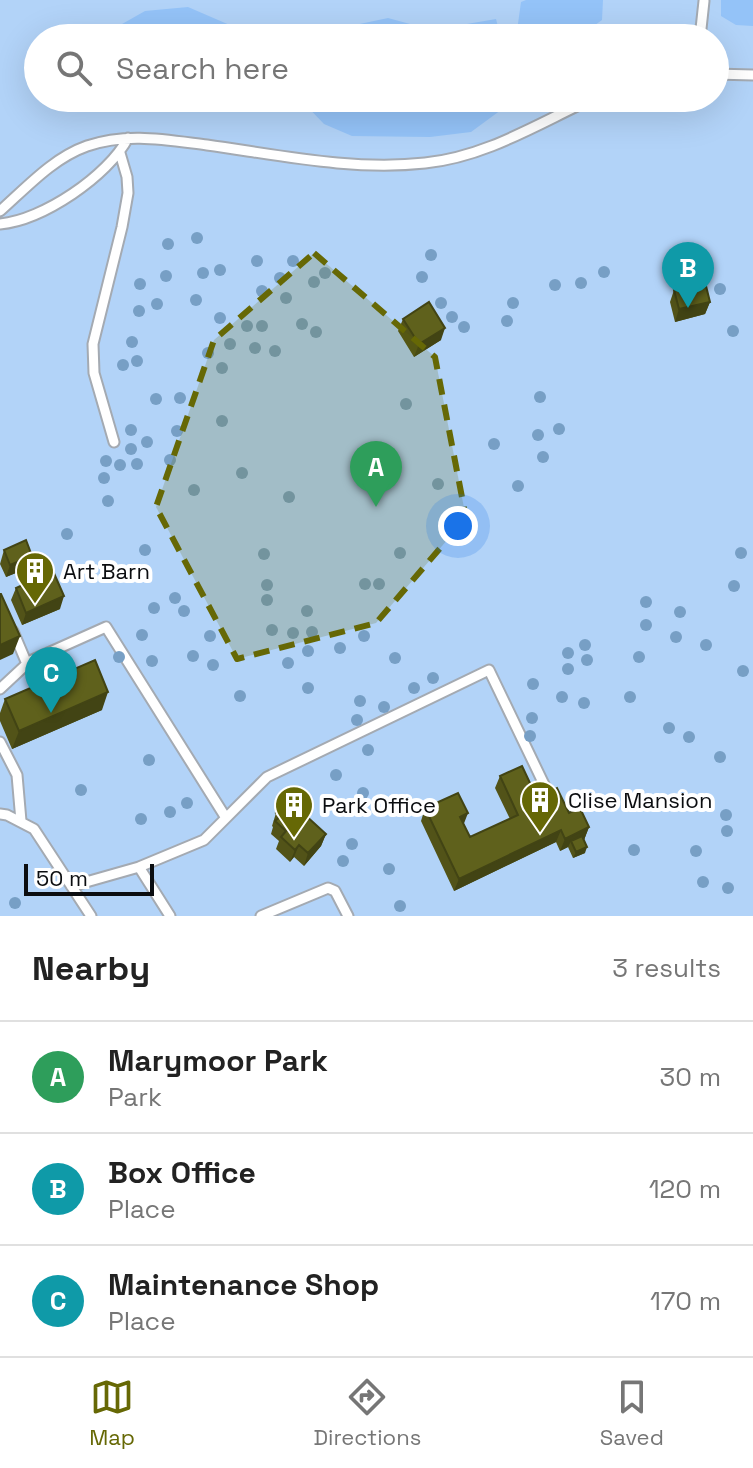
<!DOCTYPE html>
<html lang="en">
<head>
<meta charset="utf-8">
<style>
  body { margin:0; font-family:"Space Grotesk",sans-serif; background:#f2f2f2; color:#222 }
  .scale { position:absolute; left:24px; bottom:20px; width:130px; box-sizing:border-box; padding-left:8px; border:4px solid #0b0d10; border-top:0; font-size:22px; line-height:28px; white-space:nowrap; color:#0b0d10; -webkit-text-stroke:6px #fff; paint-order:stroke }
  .you { position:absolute; left:458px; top:526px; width:28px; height:28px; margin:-20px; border:6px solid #fff; border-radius:50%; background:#1a73e8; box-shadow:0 0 0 12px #1a73e833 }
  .badge { display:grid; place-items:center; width:52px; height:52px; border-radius:50%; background:#666805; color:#fff; font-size:26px; font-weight:700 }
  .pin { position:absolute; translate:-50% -66px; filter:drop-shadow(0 2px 4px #0008) }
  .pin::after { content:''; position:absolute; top:42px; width:28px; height:24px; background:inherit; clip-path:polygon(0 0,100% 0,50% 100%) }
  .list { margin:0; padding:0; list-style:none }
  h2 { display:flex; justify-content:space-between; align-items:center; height:104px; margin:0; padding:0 32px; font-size:34px }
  h2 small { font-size:26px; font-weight:400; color:#767676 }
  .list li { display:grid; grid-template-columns:52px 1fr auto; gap:24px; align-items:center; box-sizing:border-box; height:112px; padding:0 32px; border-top:2px solid #e0e0e0 }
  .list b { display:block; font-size:30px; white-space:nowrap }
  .list p { margin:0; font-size:26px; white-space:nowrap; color:#767676 }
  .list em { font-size:26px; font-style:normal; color:#767676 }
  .icon { flex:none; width:44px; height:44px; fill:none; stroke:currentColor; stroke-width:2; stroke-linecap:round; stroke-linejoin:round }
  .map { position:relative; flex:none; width:753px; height:916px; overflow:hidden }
  .search { position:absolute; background:#fff; box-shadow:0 8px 32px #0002; left:24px; right:24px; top:24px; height:88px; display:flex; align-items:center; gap:20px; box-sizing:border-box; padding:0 28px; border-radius:44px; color:#767676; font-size:30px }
  .sheet { height:440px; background:#fff }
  nav { display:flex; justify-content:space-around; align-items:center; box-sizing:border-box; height:112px; border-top:2px solid #e0e0e0; background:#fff; font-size:22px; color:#767676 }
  nav a { display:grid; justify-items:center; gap:4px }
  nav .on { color:#666805 }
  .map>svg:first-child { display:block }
  .green { fill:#b2d3f8; fill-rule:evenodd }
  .forest { fill:#94c3f8 }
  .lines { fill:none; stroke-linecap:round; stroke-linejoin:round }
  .service-casing { stroke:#a4aab2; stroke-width:13 }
  .service { stroke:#fff; stroke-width:9 }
  .tree { fill:#779fc5 }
  .wall { fill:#525318 }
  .shaded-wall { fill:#424414 }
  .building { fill:#5f611c; stroke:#424414; stroke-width:2 }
  .marked { fill:#666805; fill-opacity:0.2; stroke:#666805; stroke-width:6; stroke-dasharray:16 10; stroke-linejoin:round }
  .labels { text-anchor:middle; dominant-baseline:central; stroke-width:8; stroke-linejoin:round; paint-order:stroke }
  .poi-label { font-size:22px; fill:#0b0d10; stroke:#fff; text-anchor:start }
</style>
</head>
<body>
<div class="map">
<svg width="753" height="916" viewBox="0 0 753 916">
  <rect width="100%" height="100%" fill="#edf4fc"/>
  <path class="green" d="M0,0H753V916H0ZM38,38H715V98H38Z"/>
  <path class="forest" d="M526,0H603L602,20L577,38H516L521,2Z
    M721,0H753V26L736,25L721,16Z
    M188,7L232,26L235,38H116L115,28L145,11Z
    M388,18L432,30L496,19L501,38H326L336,29Z
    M299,98H504L501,110L471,132L430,137L352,136L324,124Z"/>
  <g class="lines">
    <g class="service-casing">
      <path id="service" d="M700,38L704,1
        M715,74L753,75
        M0,211C27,187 53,158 87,146C127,132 167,140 207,145C279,155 353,171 425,163C486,157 539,123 594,98
        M0,224C43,220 108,176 128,138
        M114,442L94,373L93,344L122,227L128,193L127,177L120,153
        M13,631L27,664
        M0,689L30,661L106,627L226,818L204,840L139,867L72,886
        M0,742L17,775L21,821
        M0,814L7,815L34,829L91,916
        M226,818L267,777L489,670L552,801
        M139,867L170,916
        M261,916L328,888L335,891L348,916"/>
    </g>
    <use href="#service" class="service"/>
  </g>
  <g class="tree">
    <circle cx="197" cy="238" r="6"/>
    <circle cx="168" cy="244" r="6"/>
    <circle cx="431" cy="255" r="6"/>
    <circle cx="257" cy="261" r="6"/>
    <circle cx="293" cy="261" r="6"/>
    <circle cx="220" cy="270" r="6"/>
    <circle cx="604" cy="272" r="6"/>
    <circle cx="203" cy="273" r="6"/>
    <circle cx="325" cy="273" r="6"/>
    <circle cx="166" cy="276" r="6"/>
    <circle cx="422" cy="277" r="6"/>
    <circle cx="280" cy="278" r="6"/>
    <circle cx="314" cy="282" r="6"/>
    <circle cx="581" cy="283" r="6"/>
    <circle cx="140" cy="284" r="6"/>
    <circle cx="555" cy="285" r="6"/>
    <circle cx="720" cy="289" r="6"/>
    <circle cx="262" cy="291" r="6"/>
    <circle cx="286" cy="298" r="6"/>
    <circle cx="196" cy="300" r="6"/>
    <circle cx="441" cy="303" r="6"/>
    <circle cx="513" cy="303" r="6"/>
    <circle cx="157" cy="304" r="6"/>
    <circle cx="139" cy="311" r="6"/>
    <circle cx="452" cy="317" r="6"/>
    <circle cx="220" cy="318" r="6"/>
    <circle cx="507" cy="321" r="6"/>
    <circle cx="302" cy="324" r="6"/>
    <circle cx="247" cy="326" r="6"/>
    <circle cx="262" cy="326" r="6"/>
    <circle cx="464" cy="327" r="6"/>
    <circle cx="733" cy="331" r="6"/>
    <circle cx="316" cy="332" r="6"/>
    <circle cx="132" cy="342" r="6"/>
    <circle cx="230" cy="344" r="6"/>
    <circle cx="255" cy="348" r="6"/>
    <circle cx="275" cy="351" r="6"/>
    <circle cx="208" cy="353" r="6"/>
    <circle cx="137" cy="361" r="6"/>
    <circle cx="123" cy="365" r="6"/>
    <circle cx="222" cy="368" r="6"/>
    <circle cx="540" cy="397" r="6"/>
    <circle cx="180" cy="398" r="6"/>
    <circle cx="156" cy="399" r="6"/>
    <circle cx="406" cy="404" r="6"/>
    <circle cx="222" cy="421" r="6"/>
    <circle cx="559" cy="429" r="6"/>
    <circle cx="131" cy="430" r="6"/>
    <circle cx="177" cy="431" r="6"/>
    <circle cx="538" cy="435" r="6"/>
    <circle cx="147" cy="442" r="6"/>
    <circle cx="494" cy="444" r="6"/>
    <circle cx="131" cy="449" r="6"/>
    <circle cx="543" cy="457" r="6"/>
    <circle cx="170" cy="460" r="6"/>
    <circle cx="106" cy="461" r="6"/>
    <circle cx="137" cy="464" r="6"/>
    <circle cx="120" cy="465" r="6"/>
    <circle cx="242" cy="473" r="6"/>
    <circle cx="104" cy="478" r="6"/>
    <circle cx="438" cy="484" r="6"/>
    <circle cx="518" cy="486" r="6"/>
    <circle cx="194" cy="490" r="6"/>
    <circle cx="289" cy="497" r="6"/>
    <circle cx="108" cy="501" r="6"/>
    <circle cx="67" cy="534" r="6"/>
    <circle cx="145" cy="550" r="6"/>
    <circle cx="400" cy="553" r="6"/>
    <circle cx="741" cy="553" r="6"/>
    <circle cx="264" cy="554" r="6"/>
    <circle cx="365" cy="584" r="6"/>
    <circle cx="379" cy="584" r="6"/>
    <circle cx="267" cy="585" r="6"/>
    <circle cx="734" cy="586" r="6"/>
    <circle cx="175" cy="598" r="6"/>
    <circle cx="267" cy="600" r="6"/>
    <circle cx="646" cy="602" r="6"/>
    <circle cx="154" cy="608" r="6"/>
    <circle cx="184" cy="611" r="6"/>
    <circle cx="307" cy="611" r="6"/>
    <circle cx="680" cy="612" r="6"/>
    <circle cx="646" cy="625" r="6"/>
    <circle cx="272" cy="630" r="6"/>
    <circle cx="312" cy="632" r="6"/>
    <circle cx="293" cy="633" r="6"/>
    <circle cx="142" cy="635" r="6"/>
    <circle cx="210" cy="636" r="6"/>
    <circle cx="364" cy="636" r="6"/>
    <circle cx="676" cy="637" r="6"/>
    <circle cx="585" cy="645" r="6"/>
    <circle cx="706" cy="645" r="6"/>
    <circle cx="340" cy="648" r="6"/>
    <circle cx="308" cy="651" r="6"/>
    <circle cx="568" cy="653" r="6"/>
    <circle cx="193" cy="656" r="6"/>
    <circle cx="119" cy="657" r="6"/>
    <circle cx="639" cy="657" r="6"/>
    <circle cx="395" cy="658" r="6"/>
    <circle cx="587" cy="660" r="6"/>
    <circle cx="152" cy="661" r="6"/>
    <circle cx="288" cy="663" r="6"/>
    <circle cx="213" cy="665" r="6"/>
    <circle cx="568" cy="669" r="6"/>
    <circle cx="743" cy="671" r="6"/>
    <circle cx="433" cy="678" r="6"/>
    <circle cx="533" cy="684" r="6"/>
    <circle cx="308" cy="688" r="6"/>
    <circle cx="414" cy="688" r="6"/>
    <circle cx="240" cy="696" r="6"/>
    <circle cx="562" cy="697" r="6"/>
    <circle cx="630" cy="697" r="6"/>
    <circle cx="360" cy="701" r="6"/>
    <circle cx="584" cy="703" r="6"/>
    <circle cx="384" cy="707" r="6"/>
    <circle cx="532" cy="718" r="6"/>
    <circle cx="357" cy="720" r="6"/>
    <circle cx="669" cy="728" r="6"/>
    <circle cx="530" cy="736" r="6"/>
    <circle cx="689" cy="737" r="6"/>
    <circle cx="368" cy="750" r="6"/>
    <circle cx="720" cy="757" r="6"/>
    <circle cx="149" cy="760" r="6"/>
    <circle cx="336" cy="775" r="6"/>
    <circle cx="81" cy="790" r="6"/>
    <circle cx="363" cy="793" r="6"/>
    <circle cx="187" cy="803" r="6"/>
    <circle cx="170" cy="812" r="6"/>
    <circle cx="726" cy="815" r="6"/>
    <circle cx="141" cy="819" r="6"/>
    <circle cx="727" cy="831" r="6"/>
    <circle cx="352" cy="844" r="6"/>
    <circle cx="634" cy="850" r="6"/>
    <circle cx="696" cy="851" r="6"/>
    <circle cx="343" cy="861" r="6"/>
    <circle cx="389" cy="869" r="6"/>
    <circle cx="703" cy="882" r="6"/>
    <circle cx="728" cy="888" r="6"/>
    <circle cx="15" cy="903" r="6"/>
    <circle cx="400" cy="906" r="6"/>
  </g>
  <path class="wall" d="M674,290L710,302L705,314L675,322L670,302Z
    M403,319L441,340L414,357L398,331Z
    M4,550L28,568L6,577L0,564Z
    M16,588L60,609L22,625L11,600Z
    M5,699L102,710L12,749L0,721V713Z
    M500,776L537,798L569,813L589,827L584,840L585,853L573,858L568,847L560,851L556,842L454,891L421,821L425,808L464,824L470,837L510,819L495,788Z
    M285,811L326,834L321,846L304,866L294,857L290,862L276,849L279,841L271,834L273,827L272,826L276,813Z"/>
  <path class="shaded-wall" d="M710,302L705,314L675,322L679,309Z
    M445,328L441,340L414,357L419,344Z
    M32,556L28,568L6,577L10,565Z
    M64,596L60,609L22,625L26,613Z
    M20,636L13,654L0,660V645Z
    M108,692L102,710L12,749L19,731Z
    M468,813L463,826L460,817Z
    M589,827L584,840L573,845L571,841L568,847L560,851L565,839Z
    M561,830L556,842L454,891L459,879Z
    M326,834L321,846L304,866L308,853Z
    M299,845L294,857L290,862L295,850Z
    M587,847L585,853L573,858L576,852Z"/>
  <path class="building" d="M705,282L710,302L679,309L674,290Z
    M429,302L445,328L419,344L403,319Z
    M26,540L32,556L10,565L4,550Z
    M53,571L64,596L26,613L16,588Z
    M0,594H1L20,636L0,645Z
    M95,660L108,692L19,731L5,699Z
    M522,766L537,798L557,788L569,813L580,808L589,827L565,839L561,830L459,879L425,808L458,793L468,813L460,817L470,837L518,815L500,776Z
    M292,803L326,834L308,853L299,845L295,850L281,837L286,831L275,821L280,817L276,813L281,808L285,811Z
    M582,836L587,847L576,852L571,841Z"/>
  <path class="marked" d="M314,253L435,357L466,518L376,623L237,659L156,507L214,340Z"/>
  <defs>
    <g id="building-pin" transform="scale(2)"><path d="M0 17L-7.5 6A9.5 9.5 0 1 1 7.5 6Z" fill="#666805" stroke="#fff"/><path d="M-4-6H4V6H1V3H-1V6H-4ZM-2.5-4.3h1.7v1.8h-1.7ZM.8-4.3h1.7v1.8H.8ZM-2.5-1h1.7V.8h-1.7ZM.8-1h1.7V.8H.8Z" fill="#fff"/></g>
  </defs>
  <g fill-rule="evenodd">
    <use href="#building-pin" x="35" y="571"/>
    <use href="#building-pin" x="540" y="800"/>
    <use href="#building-pin" x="294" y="805"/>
  </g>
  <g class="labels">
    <g class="poi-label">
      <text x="63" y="571">Art Barn</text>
      <text x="568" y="800">Clise Mansion</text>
      <text x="322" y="805">Park Office</text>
    </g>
  </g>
</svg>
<div class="scale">50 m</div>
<div class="you"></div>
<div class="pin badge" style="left:376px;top:507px;background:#2e9e5b">A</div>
<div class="pin badge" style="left:688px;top:308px;background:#0f9aa8">B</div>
<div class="pin badge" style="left:51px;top:713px;background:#0f9aa8">C</div>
<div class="search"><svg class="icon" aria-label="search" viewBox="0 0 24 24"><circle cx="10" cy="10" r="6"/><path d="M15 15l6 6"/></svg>Search here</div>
</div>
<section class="sheet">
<h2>Nearby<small>3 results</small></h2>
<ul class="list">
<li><span class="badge" style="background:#2e9e5b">A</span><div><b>Marymoor Park</b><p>Park</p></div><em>30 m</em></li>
<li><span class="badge" style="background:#0f9aa8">B</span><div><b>Box Office</b><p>Place</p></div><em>120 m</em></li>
<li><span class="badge" style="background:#0f9aa8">C</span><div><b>Maintenance Shop</b><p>Place</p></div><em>170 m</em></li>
</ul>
</section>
<nav>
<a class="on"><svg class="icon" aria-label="map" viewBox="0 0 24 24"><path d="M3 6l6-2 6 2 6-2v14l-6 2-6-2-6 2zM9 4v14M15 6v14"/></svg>Map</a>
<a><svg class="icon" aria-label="directions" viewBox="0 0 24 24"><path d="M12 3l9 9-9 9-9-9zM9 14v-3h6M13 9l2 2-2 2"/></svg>Directions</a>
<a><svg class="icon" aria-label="saved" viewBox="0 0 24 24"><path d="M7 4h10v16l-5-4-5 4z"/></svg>Saved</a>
</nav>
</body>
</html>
